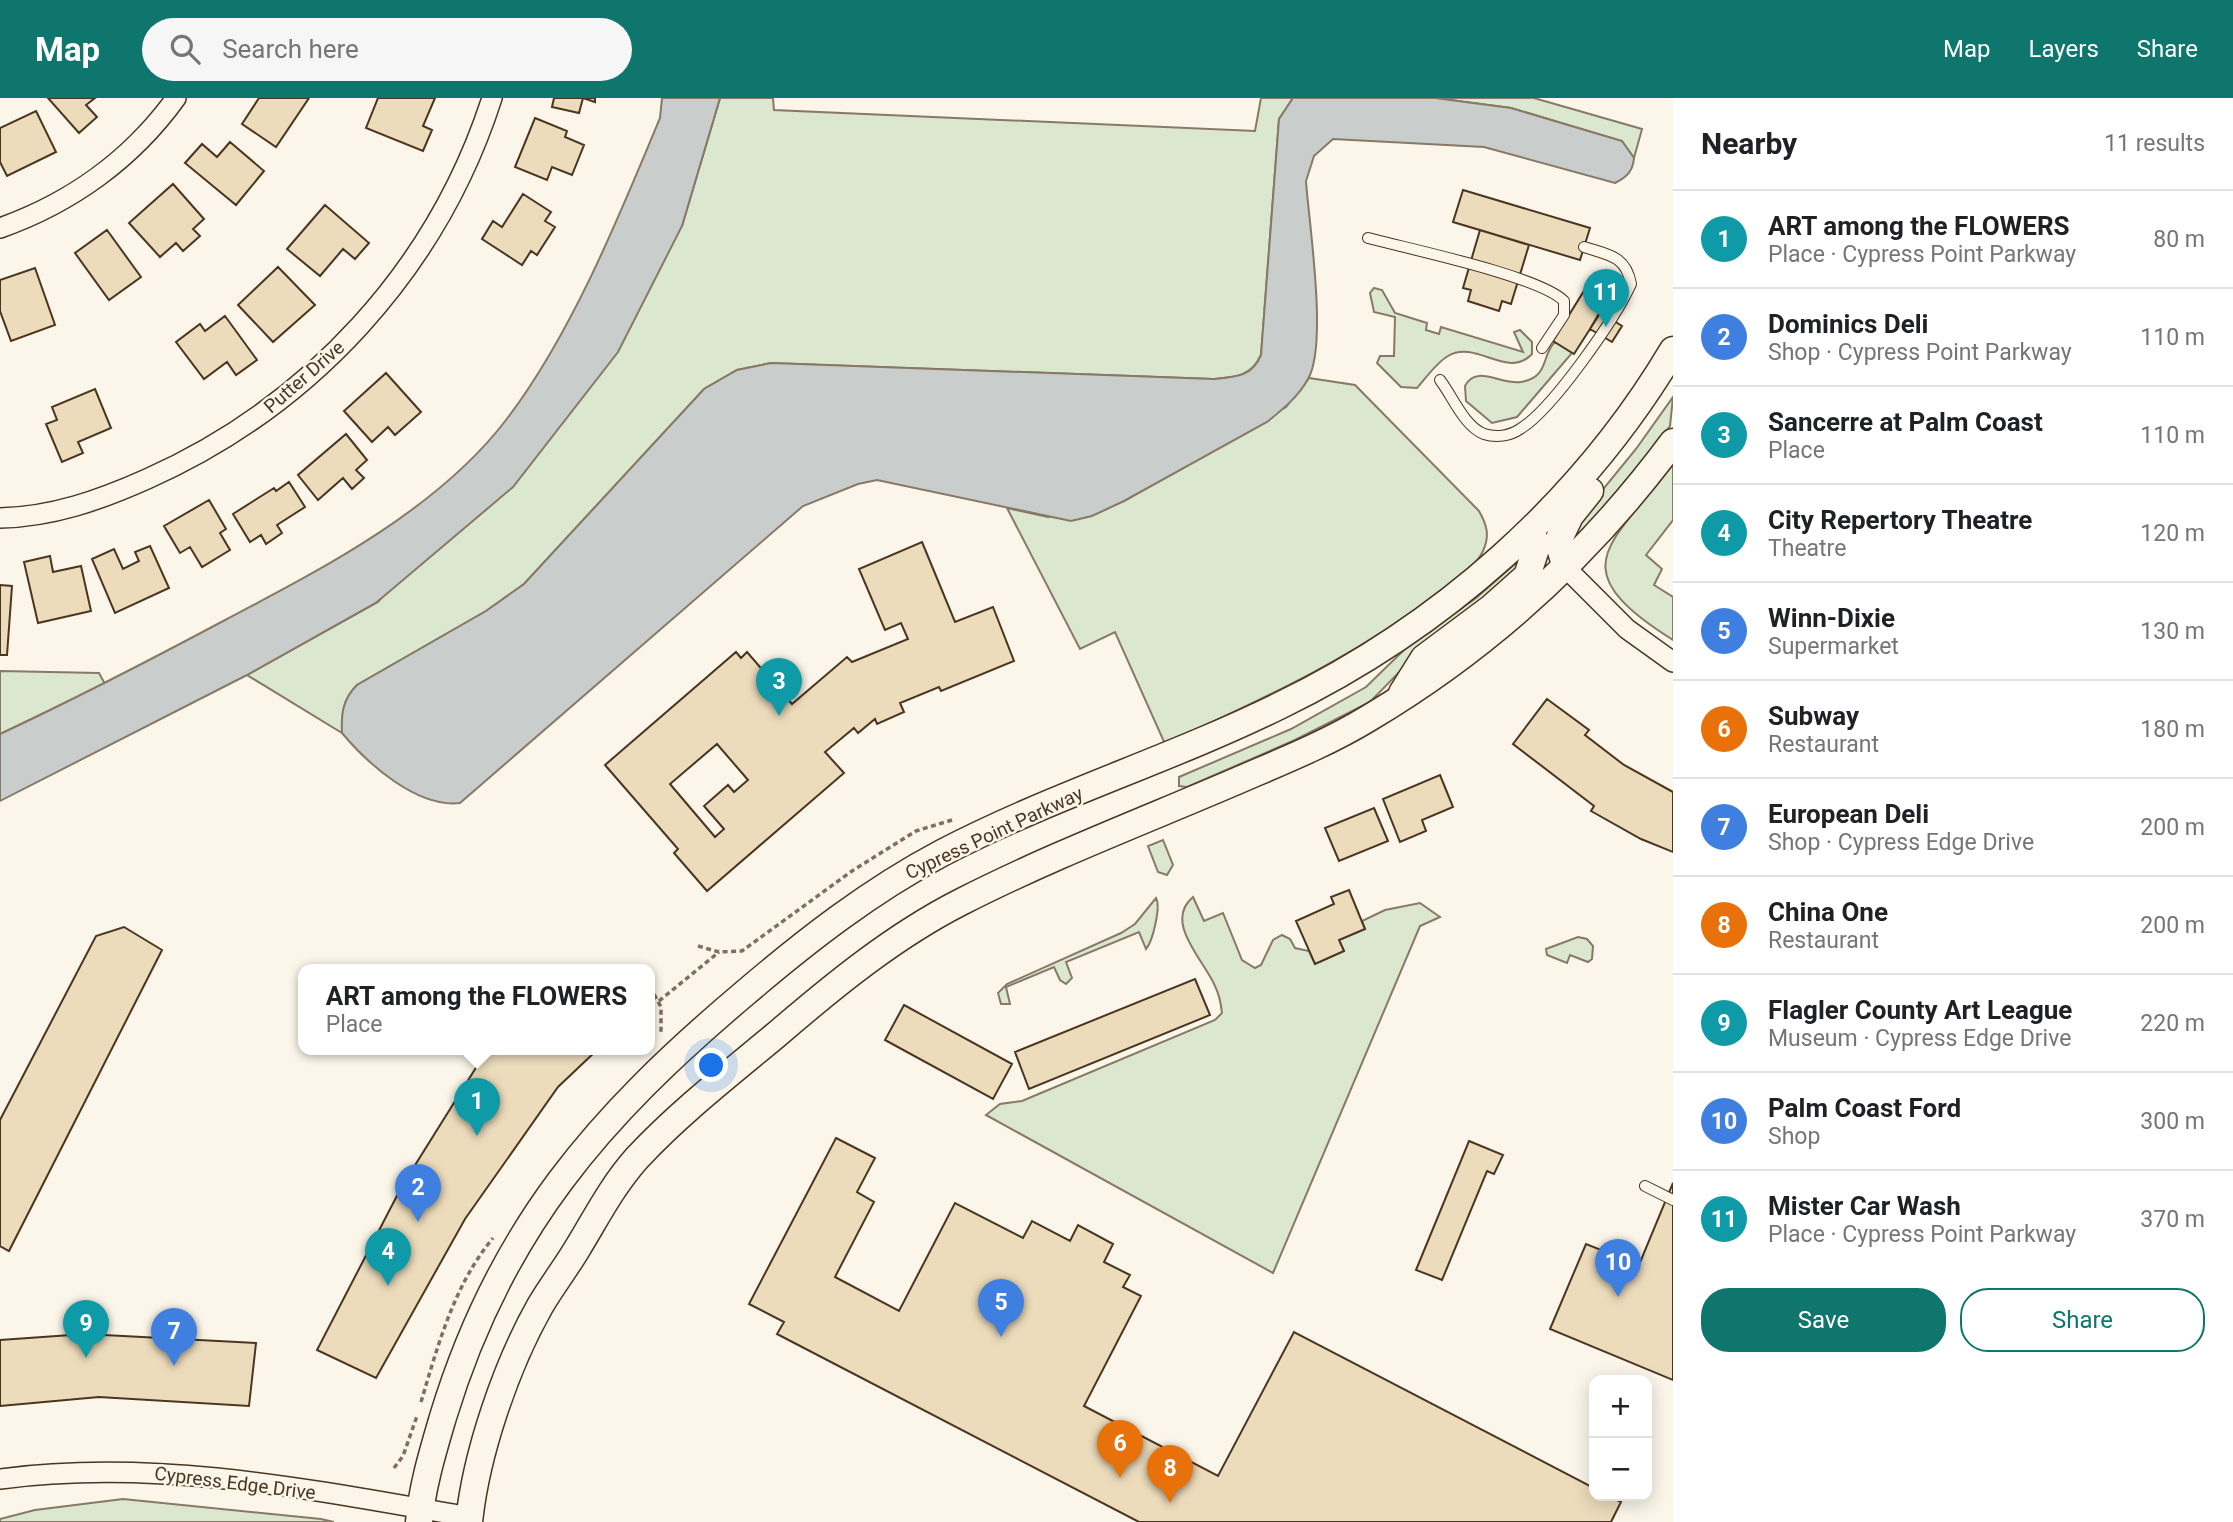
<!DOCTYPE html>
<html lang="en">
<head>
<meta charset="utf-8">
<style>
  body { margin:0; font-family:Roboto,sans-serif; background:#f6f6f6; color:#202124 }
  .controls { position:absolute; right:21px; bottom:21px; display:grid; overflow:hidden; border-radius:14px; box-shadow:0 4px 18px #0003 }
  .controls button { width:63px; height:63px; display:grid; place-items:center; padding:0; border:0; border-bottom:2px solid #e0e0e0; background:#fff; color:#202124; font:35px sans-serif }
  .you { position:absolute; left:712px; top:968px; width:24px; height:24px; margin:-18px; border:5px solid #fff; border-radius:50%; background:#1a73e8; box-shadow:0 0 0 10px #1a73e833 }
  .badge { display:grid; place-items:center; width:46px; height:46px; border-radius:50%; background:#0f766e; color:#fff; font-size:23px; font-weight:700 }
  .pin { position:absolute; translate:-50% -58px; filter:drop-shadow(0 2px 4px #0008) }
  .pin::after { content:''; position:absolute; top:37px; width:24px; height:21px; background:inherit; clip-path:polygon(0 0,100% 0,50% 100%) }
  .popup { position:absolute; left:298px; top:866px; width:357px; height:91px; box-sizing:border-box; display:grid; place-content:center; border-radius:14px; background:#fff; filter:drop-shadow(0 2px 5px #0005); font-size:23px; white-space:nowrap; color:#757577 }
  .popup b { font-size:26px; color:#202124 }
  .popup::after { content:''; position:absolute; left:50%; top:100%; margin-left:-14px; border:14px solid transparent; border-top-color:#fff }
  .list { margin:0; padding:0; list-style:none }
  h2 { display:flex; justify-content:space-between; align-items:center; height:91px; margin:0; padding:0 28px; font-size:30px }
  h2 small { font-size:23px; font-weight:400; color:#757577 }
  .list li { display:grid; grid-template-columns:46px 1fr auto; gap:21px; align-items:center; box-sizing:border-box; height:98px; padding:0 28px; border-top:2px solid #e0e0e0 }
  .list b { display:block; font-size:26px; white-space:nowrap }
  .list p { margin:0; font-size:23px; white-space:nowrap; color:#757577 }
  .list em { font-size:23px; font-style:normal; color:#757577 }
  .actions { display:flex; gap:14px; padding:21px 28px }
  .actions a { flex:1; padding:16px 0; border:2px solid #0f766e; border-radius:28px; text-align:center; font-size:24px; color:#0f766e }
  .actions .main { background:#0f766e; color:#fff }
  .icon { flex:none; width:38px; height:38px; fill:none; stroke:currentColor; stroke-width:2; stroke-linecap:round; stroke-linejoin:round }
  .map { position:relative; flex:none; width:1673px; height:1424px; overflow:hidden }
  header { display:flex; align-items:center; gap:42px; box-sizing:border-box; height:98px; padding:0 35px; background:#0f766e; color:#fff }
  header strong { font-size:33px }
  nav { display:flex; gap:38px; margin-inline-start:auto; font-size:24px }
  .search { width:490px; height:63px; background:#f6f6f6; display:flex; align-items:center; gap:18px; box-sizing:border-box; padding:0 24px; border-radius:38px; color:#757577; font-size:26px }
  main { display:flex }
  aside { flex:1; background:#fff }
  .map>svg:first-child { display:block }
  .green { fill:#dce7d0; stroke:#887966; stroke-width:2 }
  .water { fill:#c9cecd; stroke:#887966; stroke-width:2 }
  .building { fill:#ecdcbc; stroke:#4a3520; stroke-width:2; fill-rule:evenodd }
  .lines { fill:none; stroke-linecap:round; stroke-linejoin:round }
  .lane-casing { stroke:#4a3520; stroke-width:12 }
  .street-casing { stroke:#4a3520; stroke-width:22 }
  .secondary-casing { stroke:#4a3520; stroke-width:29 }
  .path { stroke:#7f6f5c; stroke-width:3.5; stroke-dasharray:5 3.5; stroke-linecap:butt }
  .lane { stroke:#fbf6e9; stroke-width:10 }
  .street { stroke:#fbf6e9; stroke-width:19 }
  .secondary { stroke:#fbf6e9; stroke-width:26 }
  .labels { text-anchor:middle; dominant-baseline:central; stroke-width:5; stroke-linejoin:round; paint-order:stroke }
  .street-label { font-size:19px; fill:#4a3520; stroke:#fbf6e9 }
</style>
</head>
<body>
<header>
<strong>Map</strong>
<div class="search"><svg class="icon" aria-label="search" viewBox="0 0 24 24"><circle cx="10" cy="10" r="6"/><path d="M15 15l6 6"/></svg>Search here</div>
<nav><a>Map</a><a>Layers</a><a>Share</a></nav>
</header>
<main>
<div class="map">
<svg width="1673" height="1424" viewBox="0 0 1673 1424">
  <rect width="100%" height="100%" fill="#fbf6e9"/>
  <path class="green" d="M720,0H773L774,12L1255,33L1261,0H1293L1279,21L1261,257C1251,279 1235,279 1213,281L771,265L737,272L704,291L524,486L486,513L357,587C343,601 342,615 342,635L247,577L378,504L682,128Z
    M1435,0H1534L1642,31L1634,60L1622,43L1511,10Z
    M1374,190L1382,192L1395,215L1427,225L1426,232L1439,236L1441,229L1523,254L1514,234L1520,232L1532,244V256C1508,282 1476,241 1448,258C1436,265 1426,280 1417,290L1401,289L1377,265L1380,258H1394L1395,219L1374,214L1370,195Z
    M1555,244L1572,255L1517,319L1492,325L1466,303L1465,288C1476,266 1501,287 1521,284C1550,279 1541,257 1555,244Z
    M1309,280L1355,287L1479,413C1487,427 1490,438 1483,453C1476,468 1461,477 1449,486C1364,555 1263,601 1165,646L1115,534L1080,551L1007,410L1048,419L1124,403L1286,309Z
    M1673,299L1670,328L1606,408L1575,440L1569,433L1636,351Z
    M1673,366V422L1646,457L1662,471L1654,487L1673,499V542C1557,469 1613,447 1673,366Z
    M1516,465L1521,469L1413,560L1370,604L1295,642L1187,689L1179,688V679L1291,631L1366,589L1407,549L1476,500Z
    M0,573L99,575L105,586L0,636Z
    M1163,742L1173,767L1167,777L1158,774L1148,748Z
    M1193,799L1204,823L1223,815L1242,862L1255,870L1261,867L1273,842L1282,837L1290,841L1295,850L1309,853L1315,866L1344,853L1339,842L1365,831L1362,823L1385,812L1420,805L1440,819L1420,828L1273,1175L986,1017L1000,1006L1022,1003L1215,922L1222,915C1221,906 1219,896 1215,888C1204,862 1163,824 1193,799Z
    M1156,800C1161,808 1153,843 1146,851L1139,834L1066,864L1072,880L1066,886L1060,882L1054,869L1006,889L1010,906H1001L998,895L1007,886L1121,835L1135,826Z
    M1578,839L1587,841L1593,848L1592,861L1588,864L1570,857L1567,865L1547,857L1546,851Z
    M123,1401L321,1421L334,1424H0V1421L35,1412Z"/>
  <path class="water" d="M662,0H720L682,128L618,254L513,389L377,504L247,577L0,703V636C77,600 152,561 227,521C324,470 438,411 506,322C571,237 619,119 660,20Z
    M1293,0H1435L1511,10L1622,43L1634,60C1633,73 1627,79 1615,85L1484,49L1333,41L1314,58L1306,83C1309,126 1328,247 1308,281C1299,298 1282,312 1267,324L1124,403L1092,418L1071,423L877,382L858,386L803,408L460,705C417,710 368,666 342,635C341,615 343,601 357,587L486,513L524,486L704,291L737,272L771,265L1213,281C1235,279 1252,279 1261,257L1279,21Z"/>
  <path class="building" d="M48,0H95L86,7L97,19L79,35Z
    M259,0H309L276,49L242,26Z
    M378,0H435L423,28L432,32L423,53L366,30Z
    M554,0H595V4L583,0L579,15L552,9Z
    M36,13L56,54L7,78L0,64V30Z
    M535,20L567,33L565,39L584,47L572,77L552,69L547,82L515,69Z
    M230,44L264,73L236,107L185,65L202,46L217,59Z
    M173,86L204,121L193,131L200,138L183,153L176,145L160,159L129,125Z
    M1463,92L1590,130L1580,162L1453,124Z
    M523,96L551,114L545,123L555,129L537,157L531,153L522,167L482,141L493,123L502,129Z
    M325,107L369,145L355,161L343,151L320,178L287,151Z
    M107,132L141,179L109,202L75,155Z
    M1480,132L1529,147L1511,206L1502,203L1499,213L1468,203L1471,192L1463,190Z
    M278,169L315,207L273,244L238,207Z
    M35,170L55,227L11,243L0,213V182Z
    M1595,175L1617,189L1574,256L1553,243Z
    M1600,214L1622,228L1612,244L1590,231Z
    M225,218L257,262L236,277L227,264L204,281L176,244L200,226L205,233Z
    M386,275L421,314L395,337L388,329L372,344L344,313Z
    M95,291L111,330L78,344L83,355L62,364L46,326L57,322L52,309Z
    M346,336L367,362L356,372L364,380L352,391L343,380L318,402L298,377Z
    M289,384L305,409L277,427L282,435L266,446L261,437L250,444L233,416L274,390L276,393Z
    M209,402L226,431L220,435L230,452L202,469L190,449L180,455L164,428Z
    M922,444L955,524L993,509L1014,563L941,593L939,589L900,605L904,614L877,626L875,621L858,635L854,630L825,654L844,675L707,793L674,755L678,751L605,667L736,554L741,560L747,554L792,606L847,559L852,564L908,541L901,525L885,532L859,471ZM717,646L748,682L734,694L728,687L704,708L724,731L715,739L670,686Z
    M150,448L169,490L115,515L92,461L114,451L123,471L139,463L135,454Z
    M50,458L53,474L81,468L91,513L38,525L24,464Z
    M0,487L12,488L7,557H0Z
    M1547,601L1589,632L1585,637L1624,667L1673,694V754L1641,741L1591,713L1594,708L1513,646Z
    M1440,677L1453,709L1422,722L1426,733L1400,744L1383,701Z
    M1374,710L1388,743L1339,763L1325,730Z
    M1349,792L1365,831L1339,842L1344,853L1315,866L1296,823L1334,806L1331,799Z
    M124,829L162,852L9,1153L0,1148V1022L96,838Z
    M1195,881L1210,917L1029,991L1015,954Z
    M904,907L1012,966L993,1001L885,942Z
    M487,952H597L558,989L465,1121L376,1280L317,1252L402,1088Z
    M836,1040L875,1060L857,1094L874,1104L835,1179L899,1213L955,1105L1023,1140L1032,1123L1070,1143L1078,1127L1113,1146L1104,1164L1130,1177L1123,1189L1141,1198L1084,1308L1218,1378L1294,1234L1594,1390V1398H1609L1621,1404L1611,1424H1139L777,1236L784,1224L749,1206Z
    M1469,1043L1503,1057L1494,1076L1487,1073L1442,1182L1416,1172Z
    M1673,1085V1282L1550,1231L1586,1146L1639,1167Z
    M85,1236L256,1245L249,1308L99,1299L0,1308V1242Z"/>
  <g class="lines">
    <g class="lane-casing">
      <path id="lane" d="M1368,140C1409,151 1539,178 1564,203V217L1542,250
        M1440,282C1453,299 1464,328 1484,336C1496,340 1510,338 1520,331C1552,312 1615,221 1631,186C1626,158 1609,157 1584,149
        M1645,1088L1673,1102"/>
    </g>
    <g class="street-casing">
      <path id="street" d="M0,130C71,105 132,61 176,0
        M0,420C52,419 100,402 147,381C311,308 437,171 492,0
        M1566,470L1627,531L1673,564
        M0,1381C157,1360 314,1392 469,1419"/>
    </g>
    <g class="secondary-casing">
      <path id="secondary" d="M1566,470L1558,443L1570,418L1590,393
        M1402,595L1424,560L1491,510L1527,478L1536,451L1532,431
        M419,1424C422,1389 433,1353 443,1319C500,1131 598,1019 745,895C806,843 870,793 942,755C1051,698 1169,662 1279,608C1440,530 1581,407 1673,252
        M469,1424C476,1356 506,1268 540,1208C551,1189 565,1171 577,1151C596,1120 612,1088 637,1060C679,1015 729,976 776,937C833,888 894,838 961,804C1051,758 1146,722 1239,682C1283,663 1328,645 1369,620C1488,549 1590,456 1673,344"/>
    </g>
    <path class="path" d="M698,848L719,854L742,853L852,773L916,733L952,722
      M621,870L627,872
      M650,889L661,909V936
      M659,903L719,854
      M421,1304C438,1247 454,1187 493,1140
      M394,1370L403,1358L417,1318"/>
    <use href="#lane" class="lane"/>
    <use href="#street" class="street"/>
    <use href="#secondary" class="secondary"/>
  </g>
  <g class="labels">
    <g class="street-label">
      <text transform="translate(304 279) rotate(-41)">Putter Drive</text>
      <text transform="translate(994 735) rotate(-25)">Cypress Point Parkway</text>
      <text transform="translate(235 1385) rotate(7)">Cypress Edge Drive</text>
    </g>
  </g>
</svg>
<div class="controls">
<button>+</button>
<button>−</button>
</div>
<div class="you"></div>
<div class="pin badge" style="left:477px;top:1038px;background:#0f9aa8">1</div>
<div class="popup"><b>ART among the FLOWERS</b>Place</div>
<div class="pin badge" style="left:418px;top:1124px;background:#3f7fe0">2</div>
<div class="pin badge" style="left:779px;top:618px;background:#0f9aa8">3</div>
<div class="pin badge" style="left:388px;top:1188px;background:#0f9aa8">4</div>
<div class="pin badge" style="left:1001px;top:1239px;background:#3f7fe0">5</div>
<div class="pin badge" style="left:1120px;top:1380px;background:#e8710a">6</div>
<div class="pin badge" style="left:174px;top:1268px;background:#3f7fe0">7</div>
<div class="pin badge" style="left:1170px;top:1405px;background:#e8710a">8</div>
<div class="pin badge" style="left:86px;top:1260px;background:#0f9aa8">9</div>
<div class="pin badge" style="left:1618px;top:1199px;background:#3f7fe0">10</div>
<div class="pin badge" style="left:1606px;top:229px;background:#0f9aa8">11</div>
</div>
<aside>
<h2>Nearby<small>11 results</small></h2>
<ul class="list">
<li><span class="badge" style="background:#0f9aa8">1</span><div><b>ART among the FLOWERS</b><p>Place · Cypress Point Parkway</p></div><em>80 m</em></li>
<li><span class="badge" style="background:#3f7fe0">2</span><div><b>Dominics Deli</b><p>Shop · Cypress Point Parkway</p></div><em>110 m</em></li>
<li><span class="badge" style="background:#0f9aa8">3</span><div><b>Sancerre at Palm Coast</b><p>Place</p></div><em>110 m</em></li>
<li><span class="badge" style="background:#0f9aa8">4</span><div><b>City Repertory Theatre</b><p>Theatre</p></div><em>120 m</em></li>
<li><span class="badge" style="background:#3f7fe0">5</span><div><b>Winn-Dixie</b><p>Supermarket</p></div><em>130 m</em></li>
<li><span class="badge" style="background:#e8710a">6</span><div><b>Subway</b><p>Restaurant</p></div><em>180 m</em></li>
<li><span class="badge" style="background:#3f7fe0">7</span><div><b>European Deli</b><p>Shop · Cypress Edge Drive</p></div><em>200 m</em></li>
<li><span class="badge" style="background:#e8710a">8</span><div><b>China One</b><p>Restaurant</p></div><em>200 m</em></li>
<li><span class="badge" style="background:#0f9aa8">9</span><div><b>Flagler County Art League</b><p>Museum · Cypress Edge Drive</p></div><em>220 m</em></li>
<li><span class="badge" style="background:#3f7fe0">10</span><div><b>Palm Coast Ford</b><p>Shop</p></div><em>300 m</em></li>
<li><span class="badge" style="background:#0f9aa8">11</span><div><b>Mister Car Wash</b><p>Place · Cypress Point Parkway</p></div><em>370 m</em></li>
</ul>
<div class="actions"><a class="main">Save</a><a>Share</a></div>
</aside>
</main>
</body>
</html>
